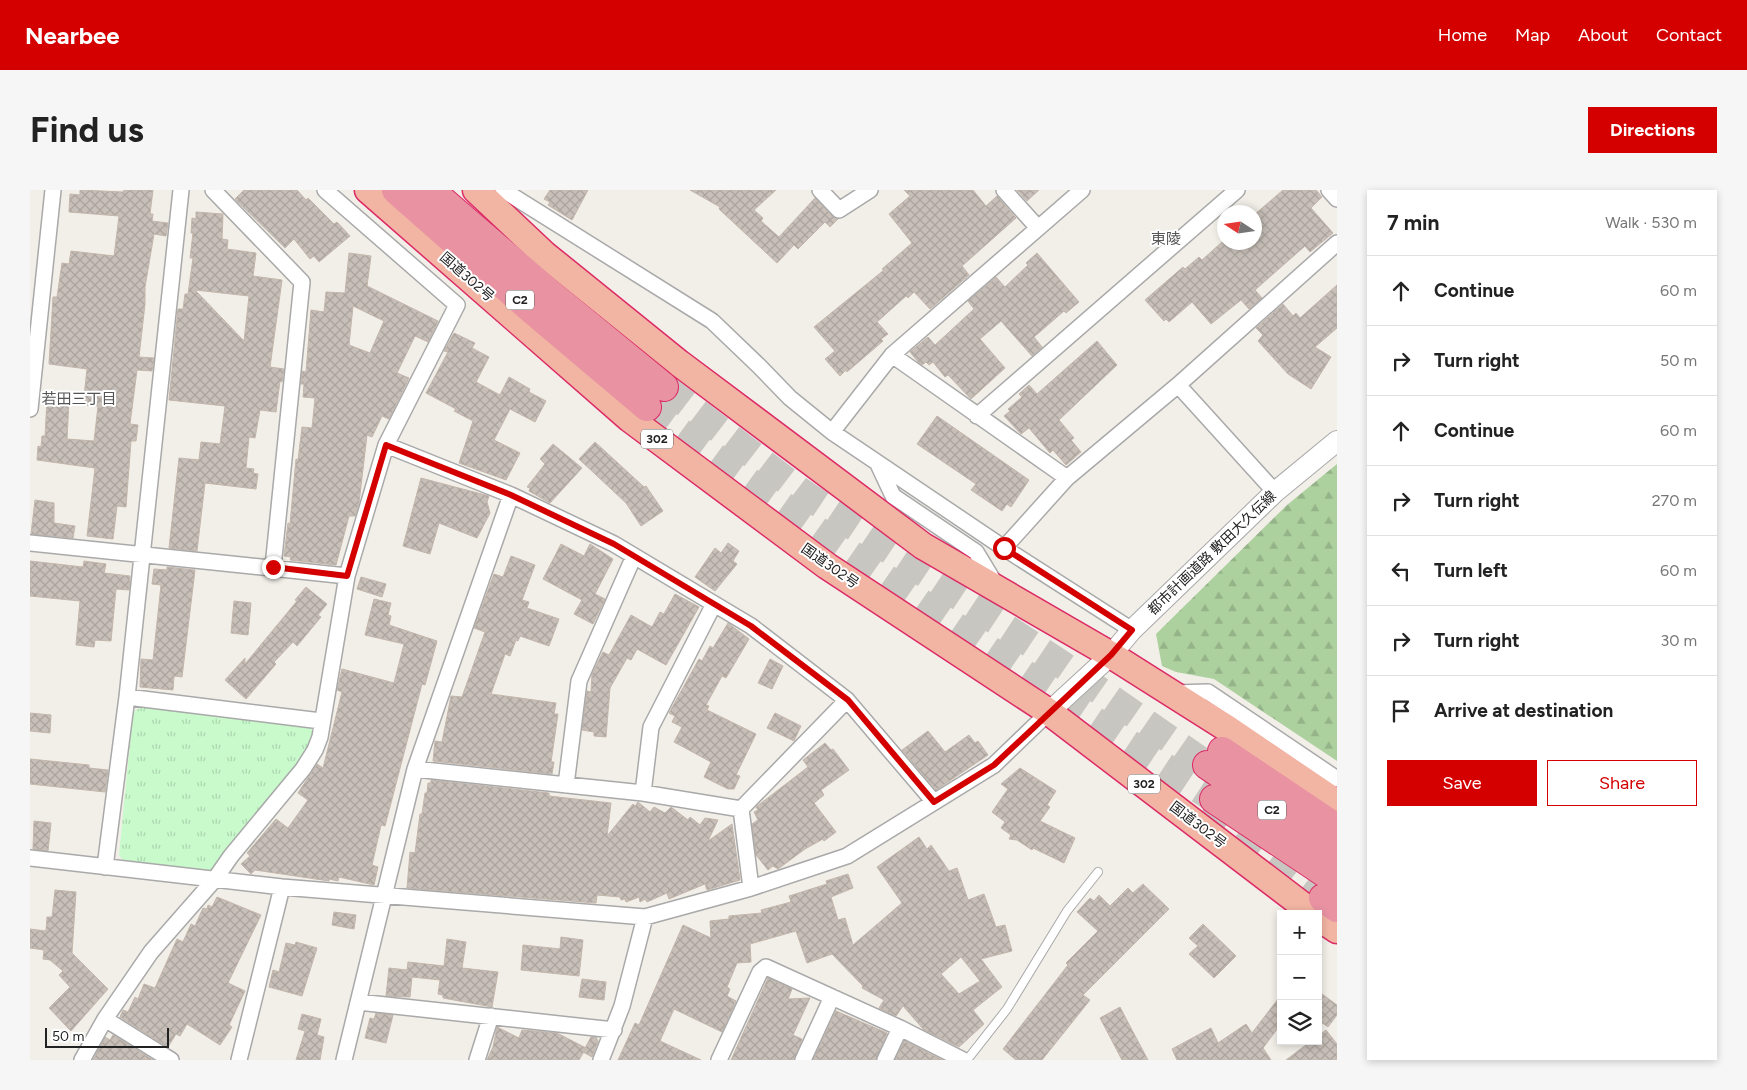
<!DOCTYPE html>
<html lang="en">
<head>
<meta charset="utf-8">
<style>
  body { margin:0; font-family:Figtree,"Noto Sans JP",sans-serif; background:#f6f6f6; color:#222 }
  .controls { position:absolute; right:15px; bottom:15px; display:grid; overflow:hidden; border-radius:0px; box-shadow:0 2px 8px #0003 }
  .controls button { width:45px; height:45px; display:grid; place-items:center; padding:0; border:0; border-bottom:1px solid #e0e0e0; background:#fff; color:#222; font:25px sans-serif }
  .compass { position:absolute; left:1187px; top:15px; width:45px; height:45px; border-radius:50%; background:#fff; box-shadow:0 2px 8px #0003; rotate:282deg }
  .scale { position:absolute; left:15px; bottom:12px; width:124px; box-sizing:border-box; padding-left:5px; border:2px solid #222; border-top:0; font-size:14px; line-height:18px; white-space:nowrap; color:#222; -webkit-text-stroke:4px #fff; paint-order:stroke }
  .stop { position:absolute; width:15px; height:15px; margin:-11px; border:4px solid #d40000; border-radius:50%; background:#fff }
  .stop.end { background:#d40000; border-color:#fff; box-shadow:0 1px 5px #0008 }
  .list { margin:0; padding:0; list-style:none }
  h2 { display:flex; justify-content:space-between; align-items:center; height:65px; margin:0; padding:0 20px; font-size:21px }
  h2 small { font-size:16px; font-weight:400; color:#767676 }
  .list li { display:grid; grid-template-columns:32px 1fr auto; gap:15px; align-items:center; box-sizing:border-box; height:70px; padding:0 20px; border-top:1px solid #e0e0e0 }
  .list b { display:block; font-size:19px; white-space:nowrap }
  .list em { font-size:16px; font-style:normal; color:#767676 }
  .actions { display:flex; gap:10px; padding:15px 20px }
  .actions a { flex:1; padding:11px 0; border:1px solid #d40000; border-radius:0px; text-align:center; font-size:18px; color:#d40000 }
  .actions .main { background:#d40000; color:#fff }
  .icon { flex:none; width:28px; height:28px; fill:none; stroke:currentColor; stroke-width:2; stroke-linecap:round; stroke-linejoin:round }
  .map { position:relative; flex:none; width:1307px; height:870px; overflow:hidden; border-radius:0px }
  header { display:flex; align-items:center; gap:30px; box-sizing:border-box; height:70px; padding:0 25px; background:#d40000; color:#fff }
  header strong { font-size:24px }
  nav { display:flex; gap:28px; margin-inline-start:auto; font-size:18px }
  .intro { display:flex; align-items:center; justify-content:space-between; box-sizing:border-box; height:120px; padding:0 30px }
  h1 { margin:0; font-size:35px }
  .button { padding:12px 22px; border-radius:0px; background:#d40000; color:#fff; font-size:18px; font-weight:700 }
  main { display:flex; gap:30px; padding:0 30px }
  aside { flex:1; background:#fff; border-radius:0px; box-shadow:0 2px 8px #0003 }
  .map>svg:first-child { display:block }
  .forest { fill:url(#forest-firs) }
  .park { fill:url(#park-tufts) }
  .building { fill:url(#building-cross-hatch); stroke:#c4b6ab; fill-rule:evenodd }
  .lines { fill:none; stroke-linecap:round; stroke-linejoin:round }
  .motorway-tunnel { stroke:#c8c6c1; stroke-width:28; stroke-dasharray:28 14; stroke-linecap:butt }
  .service-casing { stroke:#a9a9a9; stroke-width:10 }
  .minor-casing { stroke:#a9a9a9; stroke-width:18 }
  .tertiary-casing { stroke:#a9a9a9; stroke-width:22 }
  .trunk-casing { stroke:#dc2a67; stroke-width:29 }
  .motorway-casing { stroke:#dc2a67; stroke-width:30 }
  .service { stroke:#fff; stroke-width:8 }
  .minor { stroke:#fff; stroke-width:15 }
  .tertiary { stroke:#fff; stroke-width:20 }
  .trunk { stroke:#f2b4a3; stroke-width:26 }
  .motorway { stroke:#e892a2; stroke-width:28 }
  .route { stroke:#d40000; stroke-width:6 }
  .labels { text-anchor:middle; dominant-baseline:central; stroke-width:4; stroke-linejoin:round; paint-order:stroke }
  .shield { fill:#fff; stroke:#646464; stroke-width:1 }
  .shield-label { font-size:12px; font-weight:bold; fill:#222 }
  .street-label { font-size:14px; fill:#222; stroke:#fff }
  .neighbourhood-label { font-size:15px; fill:#555; stroke:#fff }
</style>
</head>
<body>
<header>
<strong>Nearbee</strong>
<nav><a>Home</a><a>Map</a><a>About</a><a>Contact</a></nav>
</header>
<div class="intro"><h1>Find us</h1><a class="button">Directions</a></div>
<main>
<div class="map">
<svg width="1307" height="870" viewBox="0 0 1307 870">
  <defs>
    <pattern id="forest-firs" width="22" height="20" patternUnits="userSpaceOnUse" patternTransform="scale(1.25)"><rect width="22" height="20" fill="#add19e"/><path d="M5 1l3.5 6h-7zM16 11l3.5 6h-7z" fill="#95b388"/></pattern>
    <pattern id="park-tufts" width="24" height="20" patternUnits="userSpaceOnUse" patternTransform="scale(1.25)"><rect width="24" height="20" fill="#c8facc"/><path d="M3 7l-1-3M5 7V3M7 7l1-3M15 17l-1-3M17 17v-4M19 17l1-3" fill="none" stroke="#acd6af"/></pattern>
    <pattern id="building-cross-hatch" width="8" height="8" patternUnits="userSpaceOnUse" patternTransform="scale(1.25)"><rect width="8" height="8" fill="#c7bfb8"/><path d="M0 0l8 8M0 8l8-8" fill="none" stroke="#aba49e"/></pattern>
  </defs>
  <rect width="100%" height="100%" fill="#f2efe9"/>
  <path class="forest" d="M1307,274V571L1184,489L1146,482L1132,476L1126,444L1257,315Z"/>
  <path class="park" d="M111,517L279,535L285,545L276,566L188,677L177,681H168L95,673L89,665L103,522Z"/>
  <path class="building" d="M50,0L93,2L94,0H123L120,24H123L122,31L138,33L136,46L124,44L115,97V114L109,167L124,168L122,181L107,180L100,234L108,235L106,251H101L96,317L87,316L83,349L57,346L65,278L7,270L8,256L11,257L12,246H15L17,210L39,211L37,249L64,251L68,216L53,215L57,179L19,174L23,107H27L32,73L39,74L41,61L84,66L89,26L39,22L40,4L50,5Z
    M214,0H267L276,10L278,8L304,34L307,32L320,46L289,72L284,66L280,69L264,49L255,58L205,9Z
    M520,0H558L542,30L518,15L520,12L514,9Z
    M660,0H746L724,20L733,28L731,31L749,47L785,8L802,26L808,29L800,37L795,32L768,59L764,55L747,73L689,19L690,17Z
    M874,0H943L956,16L967,6L986,28L932,76L939,85L900,119L884,102L878,108L876,106L847,132L858,144L851,149L853,151L817,182L816,180L810,186L795,169L805,161L784,137L854,80L852,79L882,53L859,24L880,6Z
    M987,0H1009L997,11Z
    M1253,0H1286L1292,7L1281,18L1303,43L1280,62L1275,56L1225,100L1232,108L1219,119L1211,110L1181,134L1162,112L1139,132L1136,129L1134,131L1115,110L1153,77L1155,79L1169,67L1172,70L1192,52H1224V25Z
    M166,22L193,24L192,49L198,50L197,59L226,63L223,86L252,90L240,177L254,179L252,192L250,191L246,222L230,220L225,248L219,247L216,278L224,279L223,283L228,284L226,299L175,293L167,361L139,358L149,268L169,270L171,252L190,254L195,216L139,210L148,119H153L155,104H158L163,68H160L163,43H161L162,28L166,29ZM165,100L219,106L214,151Z
    M319,63L341,66L337,96L408,131L398,152L385,146L367,183L379,188L359,229L352,226L342,247L337,245L329,313L325,326H319L306,375L260,370L261,367L254,366L258,333L260,334L266,269L268,270L272,237L282,238L285,208L273,207L274,194H271L272,181L276,182L281,120L294,122L296,102L315,103ZM323,116L354,131L340,163L319,155Z
    M1007,63L1049,112L1036,123L1034,121L1004,147L1012,157L1002,166L971,131L950,149L975,178L941,209L918,185L915,187L903,172L899,175L896,172L892,175L889,173L880,162L898,147L905,155L944,119L938,111L966,87L975,97L998,75L996,73Z
    M1307,95V138L1285,157L1301,167L1281,199L1258,184L1228,151L1233,145L1226,138L1253,114L1263,126L1266,123L1270,128Z
    M424,143L445,153L442,158L459,167L446,192L470,205L479,187L500,199L499,202L516,211L505,232L480,219L464,250L490,263L476,290L429,273L443,231L424,221L426,219L396,203L418,162L414,161Z
    M1067,151L1087,175L1029,230L1044,248L1041,250L1051,262L1036,275L1023,260L1020,263L999,238L991,244L974,226L980,221L978,219L992,207L989,204L999,195L1007,204Z
    M907,226L999,290L981,317L977,314L972,321L941,300L946,294L887,254Z
    M565,252L614,297L616,296L633,321L611,336L596,313L549,269Z
    M523,254L552,278L520,313L499,301L500,298L497,297L515,274L510,269Z
    M391,288L459,306L457,312L460,323L447,348L409,333L400,364L373,356Z
    M5,310L24,313V333L45,336L43,348L1,344Z
    M698,353L709,361L703,371L707,374L685,401L665,387L685,358L691,363Z
    M531,354L554,366L560,354L583,369L565,404L575,409L563,434L544,424L552,410L513,389Z
    M481,366L505,375L492,410L499,412L497,418L529,429L519,456L490,446L488,451L486,450L480,466L475,464L461,504L526,513L524,524H528L521,572H524L522,584L403,571L405,551L412,552L421,506L432,507L455,442L444,438L464,384L473,387Z
    M0,371L53,377L54,371L76,374L74,383L100,386L99,400L86,399L81,451L65,450L64,457L46,455L50,411L0,406Z
    M137,377L165,380L152,487L144,486L143,500L110,497L111,469L123,470L131,395L122,394L124,379L137,380Z
    M331,387L356,394L352,407L327,399Z
    M276,397L297,414L288,425L291,427L267,456L263,452L244,472L246,474L216,509L195,490L215,468V474L267,411L265,410Z
    M645,404L669,417L636,475L607,459L601,470L597,468L580,498L576,547L564,546V542L552,540L557,501L561,502L562,484L573,462L579,465L601,425L622,437L630,422L634,424Z
    M344,409L361,413L358,425L361,426L359,435L407,451L395,495L392,494L355,636L351,635L342,675L348,677L344,695L309,687L308,691L299,689V691L225,680L221,684L211,674L220,666L217,663L246,629L258,638L278,610L268,603L287,574L293,578L312,502L307,500L312,479L364,493L374,454L335,445Z
    M204,411L221,413L218,445L201,443Z
    M698,433L719,449L696,488L692,486L676,515L679,516L677,520L726,544L706,585L710,586L704,599H698L674,587L681,572L644,552L652,537L642,532L645,526L639,523L669,469L672,471L680,456L683,458Z
    M740,469L753,476L742,499L728,493Z
    M0,523L21,525L20,543L0,541Z
    M745,523L771,536L764,551L737,538Z
    M898,541L915,562L939,545L945,553L948,551L958,565L906,600L872,560Z
    M795,553L801,560L803,559L819,580L791,600L794,605L784,613L806,642L794,651L793,649L775,659L748,679L743,676L738,680L726,665L722,634L728,630L724,622L728,620L726,617L778,577L773,570Z
    M0,569L59,575V578L78,580L75,602L0,594Z
    M990,578L1026,601L1017,615L1020,617L1010,631L1045,648L1034,673L1003,658L1002,660L987,650L979,649L981,645L971,638L975,632L962,622L978,599L971,594Z
    M401,590L519,603V606L581,613L577,646L603,614L605,616L608,612L620,622L624,617L635,623L641,617L658,630L660,627L670,635L675,628L688,630L678,651L702,634L710,690L677,700L675,694L639,709L637,703L617,712L615,709L610,712L609,707L596,712L595,709L591,710L590,707L567,705L566,713L377,698L380,662L385,663L390,624H392L395,603H397L398,593H401Z
    M4,631L21,633L18,661L3,659Z
    M889,647L897,659L901,655L919,681L927,678L938,710L954,704L966,737L975,735L982,761L951,769L972,797L943,820L954,834L929,857L894,840L873,816L866,826L849,818L854,810L832,798L833,796L802,764L777,773L766,741L720,754L721,772L707,773L697,797L700,799L697,806L706,811L692,842L644,819L630,851L671,870H588L605,833L609,835L653,735L681,748L680,731L699,729V726L732,723L731,720L761,712L759,706L797,694L796,691L818,684L823,698L801,707L808,730L815,728L823,755L872,713L847,677ZM931,767L950,791L929,804L911,784Z
    M1113,694L1139,719L1053,805L1060,810L1012,870H986L973,859L1038,775L1036,773L1068,741L1047,722L1060,708L1064,711L1069,705L1080,716L1098,698L1103,703Z
    M25,700L46,702L42,763L78,799L41,841L19,818L40,797L29,785L33,781L20,770L13,769L14,760L0,758V739L16,741L17,727H22Z
    M187,707L231,725L198,793L215,801L199,835L202,837L190,855L157,834L150,846L146,844L138,857L90,827L93,820L98,822L105,807L108,809L114,794L125,798L147,749L153,752L161,734L165,736L173,718L177,719L178,715L182,717Z
    M304,722L326,725L324,739L302,735Z
    M1173,734L1206,766L1184,788L1159,764L1168,756L1159,748Z
    M531,747L553,750L549,786L491,780L493,755L530,759Z
    M417,749L436,752L432,778L468,782L462,817L413,808V805L408,804L410,790L382,787L380,807L356,806L359,778L377,780L378,772L414,776Z
    M266,752L287,758L272,806L239,797L243,780L249,782L256,753L265,755Z
    M738,788L762,799L758,809L780,808L763,845L772,849L764,870H701Z
    M552,789L576,792L574,810L549,807Z
    M1288,801L1307,815V825L1298,837L1288,830Z
    M1251,805V834L1233,858L1241,870H1147L1142,859L1181,838L1188,853L1216,834L1222,843Z
    M1090,817L1102,840L1118,870H1092L1070,828Z
    M806,821L857,843L846,870H783Z
    M346,823L363,825L356,853L335,848L340,828L344,829Z
    M272,824L291,829L287,845L294,847L290,870H266L275,841L268,839Z
    M467,837L489,848L492,840L527,843L556,858L549,870H457L463,857Z
    M1296,840L1307,854V870H1256L1281,851H1288V846Z
    M83,845L123,870H63L75,847L80,850Z
    M561,847H566L568,851L562,867L553,862Z
    M874,851H875L912,870H865Z"/>
  <g class="lines">
    <path class="motorway-tunnel" d="M634,197L770,301L1034,476L1177,575
      M617,217C802,353 992,484 1184,609
      M1176,616L1293,708"/>
    <g class="service-casing">
      <path id="service" d="M937,870L977,819L1037,721L1068,682"/>
    </g>
    <g class="minor-casing">
      <path id="minor" d="M183,0L272,92L243,377
        M473,0L682,131L729,176L760,208L802,242L862,165L1052,0
        M790,0L809,20L840,0
        M974,0L1008,38
        M1299,0L1307,9
        M862,165L1037,288
        M1148,195L1245,302
        M0,219L23,0
        M947,226L1207,0
        M802,242L974,358L1102,440
        M356,255L481,305L584,354L721,436L817,510L904,612
        M848,274L863,306L946,362L966,395
        M0,353L317,386
        M974,358L1037,288L1148,195L1307,53
        M1145,503L1178,502L1307,589
        M97,507L291,531
        M385,579L613,603L711,619
        M536,595L549,491L604,366
        M613,603L621,537L684,414
        M711,619L817,510
        M711,619L721,698
        M0,668L252,697L615,727L721,698L817,666L964,575L1019,522
        M75,677L97,507L151,0
        M328,812L584,840
        M75,829L141,870
        M52,870L75,829L121,762L185,689L201,666L273,579L285,560L290,547L317,386L356,255L427,115L295,0
        M209,870L252,697
        M314,870L385,579L481,305
        M447,870L461,826
        M571,870L592,816L615,727
        M689,870L730,782L736,777L870,838L933,870
        M773,870L802,807
        M855,870L870,838"/>
    </g>
    <g class="tertiary-casing">
      <path id="tertiary" d="M1019,522L1081,465L1102,440L1245,302L1307,251"/>
    </g>
    <g class="trunk-casing">
      <path id="trunk" d="M338,0L600,229L797,376L1019,522L1284,724
        M446,0L514,64L649,173L893,356L1081,465L1198,539L1307,613
        M1288,727L1307,740"/>
    </g>
    <g class="motorway-casing">
      <path id="motorway" d="M366,0L502,120L617,217
        M400,0L516,100L634,197
        M1192,561L1307,638
        M1177,575L1307,664
        M1184,609L1307,691
        M1293,708L1307,718"/>
    </g>
    <use href="#service" class="service"/>
    <use href="#minor" class="minor"/>
    <use href="#tertiary" class="tertiary"/>
    <use href="#trunk" class="trunk"/>
    <use href="#motorway" class="motorway"/>
  </g>
  <g class="lines">
    <path class="route" d="M243,377L317,386L356,255L481,305L584,354L721,436L818,510L904,612L964,575L1081,465L1102,440L974,358"/>
  </g>
  <g class="labels">
    <g class="shield">
      <rect x="476" y="100.5" width="28" height="19" rx="4"/>
      <rect x="611" y="239.5" width="32" height="19" rx="4"/>
      <rect x="1098" y="584.5" width="32" height="19" rx="4"/>
      <rect x="1228" y="610.5" width="28" height="19" rx="4"/>
    </g>
    <g class="shield-label">
      <text x="490" y="110">C2</text>
      <text x="627" y="249">302</text>
      <text x="1114" y="594">302</text>
      <text x="1242" y="620">C2</text>
    </g>
    <g class="street-label">
      <text transform="translate(437 87) rotate(41)">国道302号</text>
      <text transform="translate(1182 363) rotate(-44)">都市計画道路 敷田大久伝線</text>
      <text transform="translate(800 376) rotate(35)">国道302号</text>
      <text transform="translate(1168 635) rotate(37)">国道302号</text>
    </g>
    <g class="neighbourhood-label">
      <text x="1136" y="49">東陵</text>
      <text x="49" y="209">若田三丁目</text>
    </g>
  </g>
</svg>
<div class="controls">
<button>+</button>
<button>−</button>
<button><svg class="icon" aria-label="layers" viewBox="0 0 24 24"><path d="M12 4l9 5-9 5-9-5zM3 14l9 5 9-5"/></svg></button>
</div>
<svg class="compass" viewBox="-18 -18 36 36"><path d="M0-13l5 13h-10z" fill="#e53935"/><path d="M0 13l5-13h-10z" fill="#767676"/></svg>
<div class="scale">50 m</div>
<div class="stop" style="left:974px;top:358px"></div>
<div class="stop end" style="left:243px;top:377px"></div>
</div>
<aside>
<h2>7 min<small>Walk · 530 m</small></h2>
<ul class="list">
<li><svg class="icon" aria-label="ahead" viewBox="0 0 24 24"><path d="M12 20V5M6 11l6-6 6 6"/></svg><div><b>Continue</b></div><em>60 m</em></li>
<li><svg class="icon" aria-label="right" viewBox="0 0 24 24"><path d="M7 20v-9h11M14 6l5 5-5 5"/></svg><div><b>Turn right</b></div><em>50 m</em></li>
<li><svg class="icon" aria-label="ahead" viewBox="0 0 24 24"><path d="M12 20V5M6 11l6-6 6 6"/></svg><div><b>Continue</b></div><em>60 m</em></li>
<li><svg class="icon" aria-label="right" viewBox="0 0 24 24"><path d="M7 20v-9h11M14 6l5 5-5 5"/></svg><div><b>Turn right</b></div><em>270 m</em></li>
<li><svg class="icon" aria-label="left" viewBox="0 0 24 24"><path d="M17 20v-9H6M10 6l-5 5 5 5"/></svg><div><b>Turn left</b></div><em>60 m</em></li>
<li><svg class="icon" aria-label="right" viewBox="0 0 24 24"><path d="M7 20v-9h11M14 6l5 5-5 5"/></svg><div><b>Turn right</b></div><em>30 m</em></li>
<li><svg class="icon" aria-label="arrive" viewBox="0 0 24 24"><path d="M6 21V4h12l-3 4 3 4H6"/></svg><div><b>Arrive at destination</b></div></li>
</ul>
<div class="actions"><a class="main">Save</a><a>Share</a></div>
</aside>
</main>
</body>
</html>
